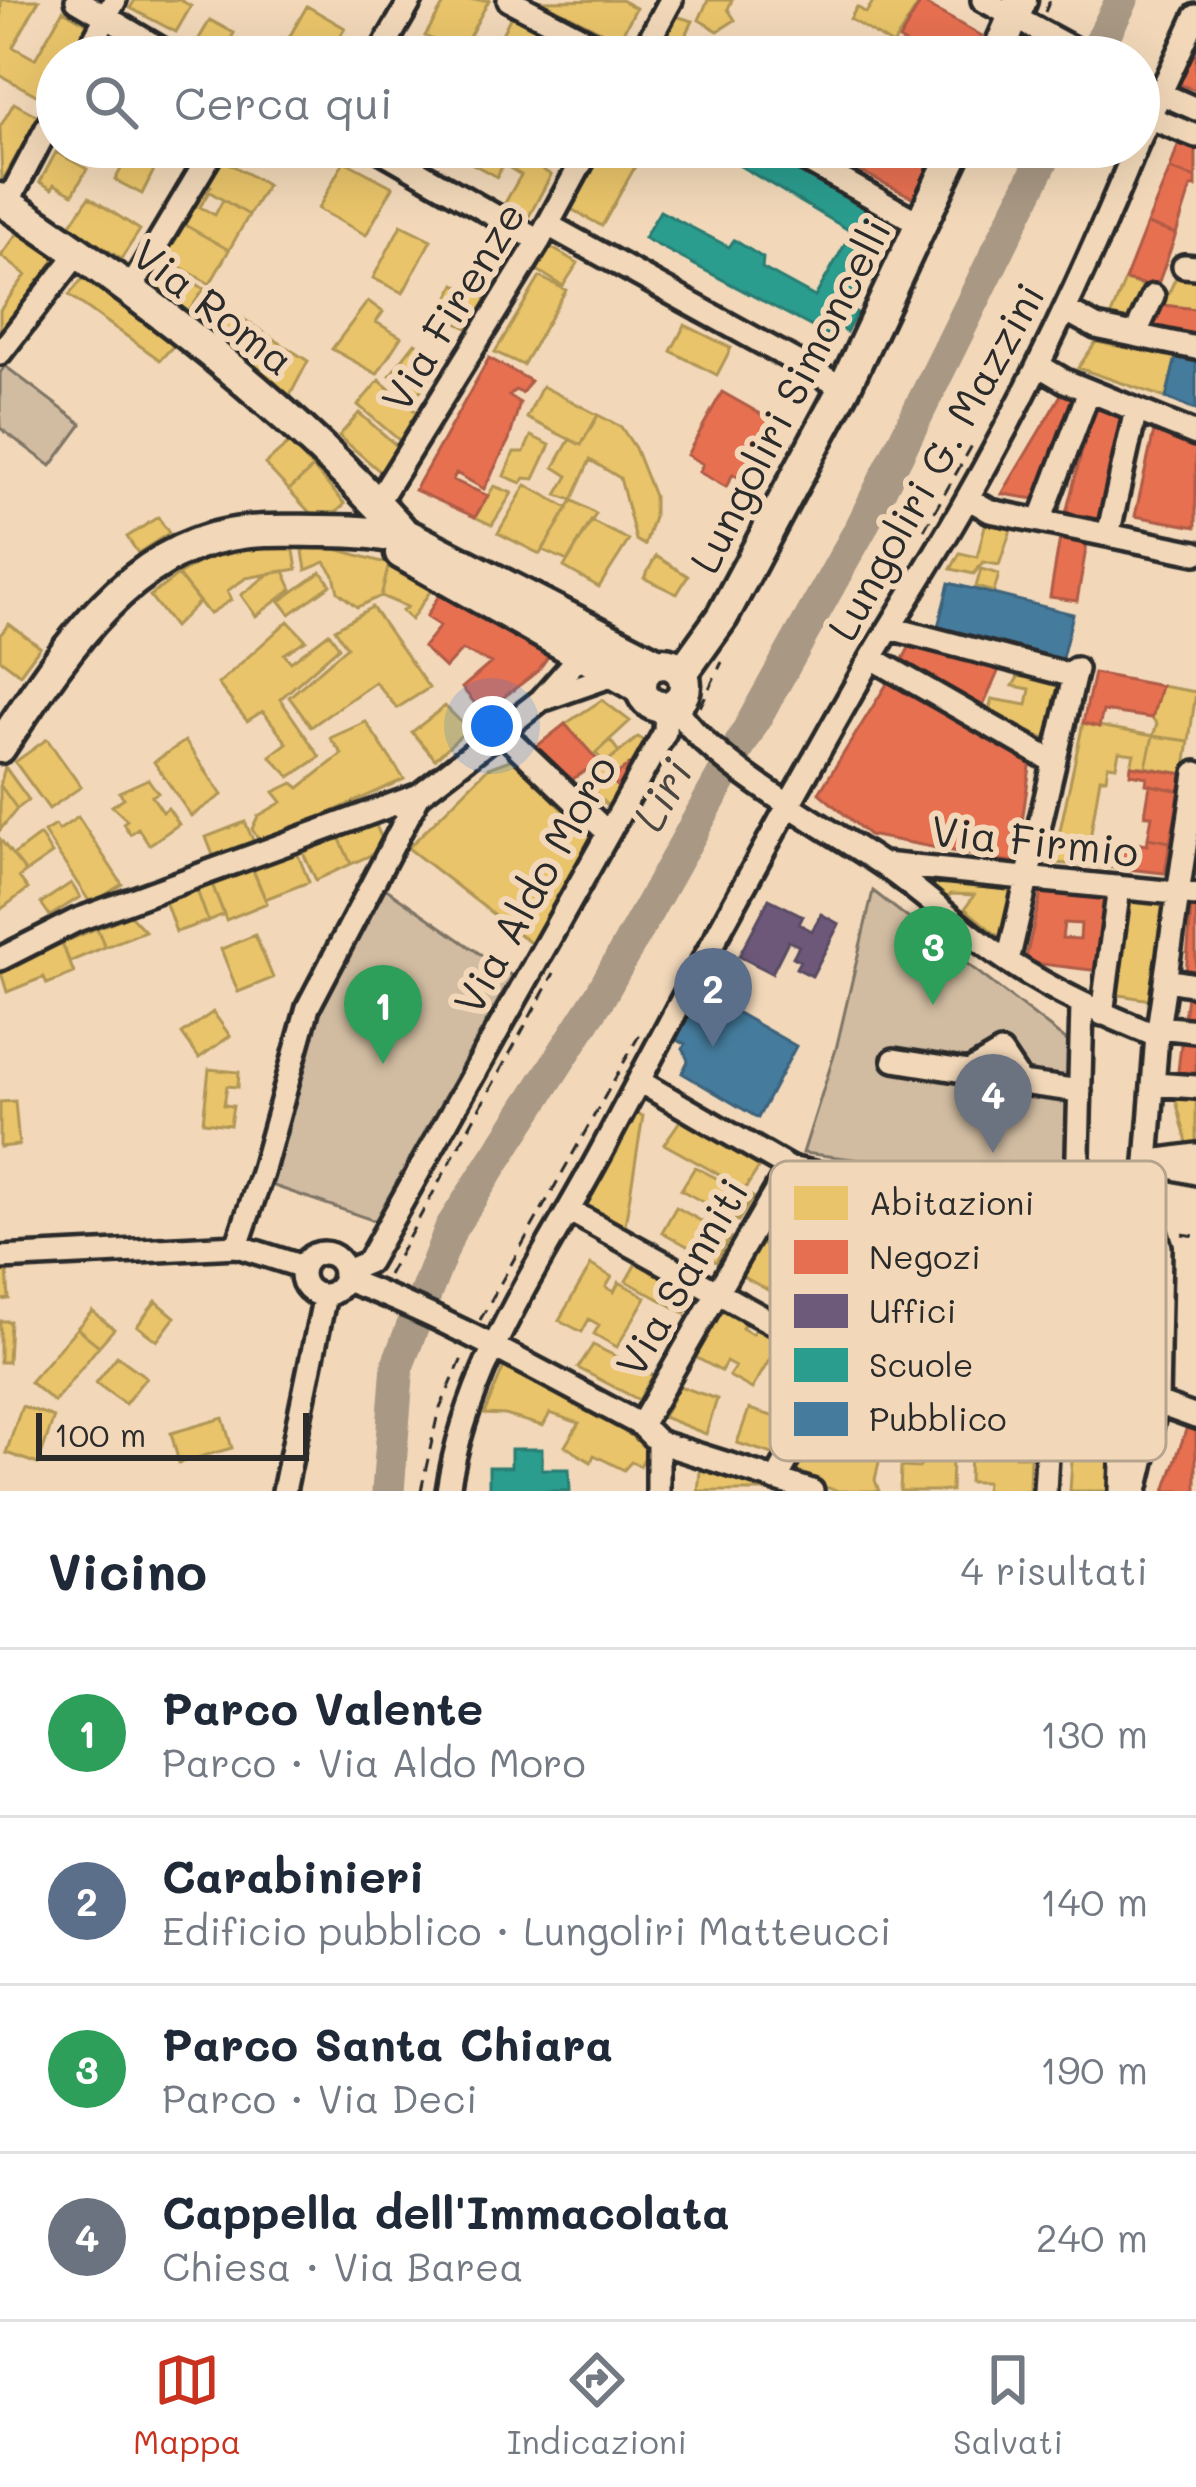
<!DOCTYPE html>
<html lang="it">
<head>
<meta charset="utf-8">
<style>
  body { margin:0; font-family:Mali,sans-serif; background:#f2f2f3; color:#1f2937 }
  .scale { position:absolute; left:36px; bottom:30px; width:273px; box-sizing:border-box; padding-left:12px; border:6px solid #2b2b2b; border-top:0; font-size:33px; line-height:42px; white-space:nowrap; color:#2b2b2b; -webkit-text-stroke:9px #f2d8b9; paint-order:stroke }
  .you { position:absolute; left:492px; top:726px; width:42px; height:42px; margin:-30px; border:9px solid #fff; border-radius:50%; background:#1a73e8; box-shadow:0 0 0 18px #1a73e833 }
  .badge { display:grid; place-items:center; width:78px; height:78px; border-radius:50%; background:#c8321e; color:#fff; font-size:39px; font-weight:700 }
  .pin { position:absolute; translate:-50% -99px; filter:drop-shadow(0 3px 6px #0008) }
  .pin::after { content:''; position:absolute; top:63px; width:42px; height:36px; background:inherit; clip-path:polygon(0 0,100% 0,50% 100%) }
  .list { margin:0; padding:0; list-style:none }
  h2 { display:flex; justify-content:space-between; align-items:center; height:156px; margin:0; padding:0 48px; font-size:51px }
  h2 small { font-size:39px; font-weight:400; color:#747a83 }
  .list li { display:grid; grid-template-columns:78px 1fr auto; gap:36px; align-items:center; box-sizing:border-box; height:168px; padding:0 48px; border-top:3px solid #e0e1e3 }
  .list b { display:block; font-size:45px; white-space:nowrap }
  .list p { margin:0; font-size:39px; white-space:nowrap; color:#747a83 }
  .list em { font-size:39px; font-style:normal; color:#747a83 }
  .icon { flex:none; width:66px; height:66px; fill:none; stroke:currentColor; stroke-width:2; stroke-linecap:round; stroke-linejoin:round }
  .map { position:relative; flex:none; width:1196px; height:1491px; overflow:hidden }
  .search { position:absolute; background:#fff; box-shadow:0 12px 48px #0002; left:36px; right:36px; top:36px; height:132px; display:flex; align-items:center; gap:30px; box-sizing:border-box; padding:0 42px; border-radius:66px; color:#747a83; font-size:45px }
  .sheet { height:828px; background:#fff }
  nav { display:flex; justify-content:space-around; align-items:center; box-sizing:border-box; height:168px; border-top:3px solid #e0e1e3; background:#fff; font-size:33px; color:#747a83 }
  nav a { display:grid; justify-items:center; gap:6px }
  nav .on { color:#c8321e }
  .map>svg:first-child { display:block }
  .green { fill:#d1bca1; stroke:#7e7466; stroke-width:3 }
  .homes { fill:#e9c46a; stroke:#b09657; stroke-width:3 }
  .shops { fill:#e76f51; stroke:#af5b46; stroke-width:3; fill-rule:evenodd }
  .offices { fill:#6d597a; stroke:#594b62; stroke-width:3 }
  .schools { fill:#2a9d8f; stroke:#2a7b71; stroke-width:3 }
  .public { fill:#457b9d; stroke:#3d637b; stroke-width:3 }
  .lines { fill:none; stroke-linecap:round; stroke-linejoin:round }
  .river { stroke:#a89884; stroke-width:33 }
  .street-casing { stroke:#2b2b2b; stroke-width:30 }
  .secondary-casing { stroke:#2b2b2b; stroke-width:39 }
  .path { stroke:#2b2b2b; stroke-width:3; stroke-dasharray:12 9; stroke-linecap:butt }
  .street { stroke:#f2d8b9; stroke-width:21 }
  .secondary { stroke:#f2d8b9; stroke-width:30 }
  .labels { text-anchor:middle; dominant-baseline:central; stroke-width:12; stroke-linejoin:round; paint-order:stroke }
  .street-label { font-size:42px; fill:#2b2b2b; stroke:#f2d8b9 }
  .water-label { font-size:45px; font-style:italic; fill:#4a4641; stroke:#f2d8b9 }
  .key { fill:#f2d8b9; stroke:#b6a48e; stroke-width:3 }
  .key-label { font-size:33px; fill:#2b2b2b }
</style>
</head>
<body>
<div class="map">
<svg width="1196" height="1491" viewBox="0 0 1196 1491">
  <rect width="100%" height="100%" fill="#f2d8b9"/>
  <filter id="ink" filterUnits="userSpaceOnUse"><feTurbulence type="fractalNoise" baseFrequency=".00833" numOctaves="2"/><feDisplacementMap in="SourceGraphic" scale="24" xChannelSelector="R" yChannelSelector="G"/><feConvolveMatrix kernelMatrix="1 2 1 2 8 2 1 2 1" color-interpolation-filters="sRGB"/></filter>
  <g filter="url(#ink)">
    <path class="green" d="M5,366L82,424L51,466L0,428V373Z
      M385,888L512,976L375,1221L271,1185L318,1012Z
      M873,891L1071,1044L1065,1169L1046,1182L803,1153L836,1049Z"/>
    <path class="homes" d="M1,0H39L13,47L35,59L63,10L91,26L74,57H57V87L49,102L0,75Z
      M135,0H180L191,6L176,32L130,8Z
      M446,0H489L461,52L425,36Z
      M621,0L636,8L619,40L541,1Z
      M708,0H732L728,9L735,20L718,31L699,20Z
      M874,0H921L893,45L850,19L857,7L866,13Z
      M307,6L345,28L328,57H298L283,48Z
      M511,16L546,33L535,57H524L497,44Z
      M675,16L693,21L685,37L715,54L714,57H658Z
      M210,20L234,33L221,57H212L194,47Z
      M116,39L150,57H107Z
      M243,41L271,57H233Z
      M14,103L39,117L2,181L0,127Z
      M397,147H438L430,164Z
      M458,147H511L497,177L454,154Z
      M603,147H646L602,226L569,208Z
      M510,149L551,175L526,222L502,208L521,175L503,164Z
      M131,151L157,164L142,194L115,180Z
      M56,152L87,169L73,194L54,184L52,189L40,182Z
      M218,157L267,185L249,215L208,191L211,186L203,182Z
      M344,161L393,187L366,235L318,209Z
      M198,187L208,193L200,207L215,215L223,200L249,215L229,250L178,221Z
      M89,197L140,230L121,259L70,226Z
      M178,221L229,250L210,284L159,255Z
      M401,225L431,240L403,293L373,278Z
      M20,230L62,261L0,342V310L26,275L1,256Z
      M543,243L578,263L563,286L529,265Z
      M161,260L204,289L185,317L142,288Z
      M89,271L181,338L160,360L69,295Z
      M1179,271L1196,274V309L1163,305Z
      M540,277L566,290L523,365L495,352Z
      M1125,280L1150,288L1134,325L1109,320Z
      M455,284L487,299L472,330L440,315Z
      M218,301L255,327L233,351L198,325Z
      M368,301L383,312L376,322L401,337L377,374L332,349Z
      M685,325L731,348L717,375L671,351Z
      M255,327L308,361L288,399L233,351Z
      M1096,342L1176,357L1166,398L1078,368Z
      M415,343L441,363L417,395L390,375Z
      M379,380L421,416L400,441L358,405Z
      M542,386L598,415L581,445L527,418Z
      M359,413L404,452L384,475L339,436Z
      M598,415L621,427L635,448L654,496V517L645,545L636,540L620,478L590,460L572,500L557,495L568,476L554,467L570,439L581,445Z
      M531,436L550,445L534,479L525,478L521,483L504,476L514,452H524Z
      M290,442L313,468L289,490L265,464Z
      M313,468L345,504L327,520L315,518L289,490Z
      M526,485L568,508L540,554L498,533Z
      M494,486L512,493L492,525L475,517Z
      M572,500L596,514L568,561L543,550Z
      M988,514L1014,521L999,565L983,562L974,574L951,569L960,553L977,557Z
      M158,517L169,533L138,553L127,537Z
      M591,521L629,540L599,587L564,567Z
      M292,539L297,569L246,578L227,591L231,600L209,614L178,575L209,556L245,545Z
      M301,539L389,564L381,596L357,607L338,592L334,575L325,562L306,570Z
      M656,556L688,576L677,594L644,578Z
      M389,564L437,581L411,620L402,611L407,607L381,596Z
      M981,569L999,574L994,592L976,587Z
      M284,571L292,589L256,616L241,595L270,573Z
      M321,572L331,585L290,614L280,601Z
      M178,575L199,602L174,627L150,596Z
      M372,607L429,688L397,708L375,682L311,727L289,697L347,647L335,629Z
      M288,621L306,640L284,654L291,662L329,633L339,647L280,699L320,757L290,777L270,756L287,743L263,711L247,721L218,684Z
      M9,624L40,647L20,674L0,659V635Z
      M1022,670L1065,683L1052,742L988,713L992,699L1027,705L1030,689L1013,686Z
      M1161,686L1196,692L1189,741L1153,736L1157,724L1152,718Z
      M602,700L630,721L593,755L565,724Z
      M445,706L468,729L435,759L412,732Z
      M366,722L404,779L261,844L252,829L258,816L282,802L274,792L293,783L299,788L342,754L330,738Z
      M1083,723L1153,736L1146,767L1131,766L1134,754L1119,752L1116,766L1108,765L1106,778H1100L1089,845L1111,849L1108,867L1053,863Z
      M1153,736L1189,741L1184,774L1146,767Z
      M638,737L651,745L641,764L635,761L610,779L624,794L614,813L584,781Z
      M47,739L81,787L49,809L15,762Z
      M610,740L619,752L604,764L596,753Z
      M185,741L222,795L191,816L154,762Z
      M518,757L601,833L533,945L408,848L488,768Z
      M5,767L29,800L17,809L0,785Z
      M148,779L158,793L152,796L163,812L168,808L179,824L149,845L138,828L130,834L123,823L127,820L112,806L124,798L119,792Z
      M0,785L17,809L0,830Z
      M78,817L122,884L91,904L44,832L55,825L59,830Z
      M374,821L386,848L351,864L339,837Z
      M245,822L256,847L216,863L206,837Z
      M40,835L52,854L26,872L13,855Z
      M339,837L351,864L316,880L303,853Z
      M0,839L26,872L19,877L28,889L0,910Z
      M296,850L309,882L265,899L252,868Z
      M252,867L267,903L226,920L212,884Z
      M940,880L1020,888L1003,934L998,936L965,909L974,895L951,894L947,898L933,886Z
      M71,883L80,897L50,916L41,903Z
      M212,884L224,914L208,921L197,890Z
      M197,890L208,921L176,932L165,901Z
      M1124,896L1167,899L1156,1001L1114,994Z
      M130,915L145,931L105,947L97,928Z
      M97,928L105,947L69,962L62,943Z
      M255,935L273,978L238,992L221,949Z
      M62,943L74,973L47,984L44,977L7,992L0,969Z
      M213,1012L230,1036L199,1058L182,1034Z
      M209,1069L239,1072L238,1087L227,1086L224,1105L233,1106L230,1125L203,1122Z
      M1173,1089H1196V1142L1187,1143Z
      M15,1101L19,1145L0,1147V1102Z
      M634,1113L643,1116L623,1237L576,1208Z
      M682,1118L761,1164L745,1189L664,1144Z
      M695,1167L753,1197L738,1221L681,1190Z
      M676,1207L730,1237L716,1262L662,1232Z
      M794,1232L848,1264L834,1285L826,1279L820,1288L831,1297L839,1288L860,1298L841,1330L742,1276L759,1243L780,1255L775,1263L787,1269L794,1260L781,1250Z
      M639,1258L698,1289L685,1313L626,1281Z
      M591,1265L612,1277L606,1287L614,1292L619,1282L646,1297L617,1347L594,1334L599,1325L589,1319L582,1332L559,1320Z
      M7,1270L9,1299L0,1300V1271Z
      M156,1301L175,1317L157,1341L137,1326Z
      M725,1304L750,1318L742,1328L752,1334L759,1323L783,1337L752,1389L729,1376L735,1367L726,1362L721,1371L695,1357Z
      M92,1311L114,1329L99,1346L77,1328Z
      M0,1321H10L8,1362H0Z
      M77,1328L99,1346L54,1402L30,1382Z
      M593,1345L653,1375L639,1400L578,1368Z
      M117,1356L146,1377L125,1404L96,1383Z
      M505,1364L652,1444L640,1466L631,1462L624,1470L594,1455L591,1462L565,1446L579,1423L550,1413L543,1426L505,1415L484,1414Z
      M679,1386L717,1399L706,1434L663,1417Z
      M22,1406L54,1417L38,1464L6,1453Z
      M749,1409L795,1423L776,1455L737,1443Z
      M985,1414L1016,1415L1015,1456H1030L1029,1491H985L986,1482H969L970,1447L984,1448Z
      M223,1418L232,1448L179,1463L171,1433Z
      M813,1430L839,1444L881,1453L875,1480L879,1491H838L791,1477L793,1462Z
      M1074,1431L1112,1433L1107,1491H1070Z
      M928,1456L952,1457L951,1491H900L901,1467L919,1468Z
      M701,1462L793,1491H698Z"/>
    <path class="shops" d="M921,2L982,36L972,57H930L899,40Z
      M1196,24V90L1178,84Z
      M1181,136L1196,142V178L1170,169Z
      M82,147H119L111,162Z
      M858,147H941L914,198L850,166Z
      M1170,169L1196,178V187H1191L1176,234L1147,224Z
      M1147,224L1176,234L1157,287L1125,280Z
      M1163,305L1196,309V337L1149,326L1155,306Z
      M489,358L531,381L522,393L515,390L509,396L520,403L509,440L484,489L456,473L453,480L488,496L475,517L415,490Z
      M1065,388L1081,393L1049,467L1053,472L1042,500L1002,494Z
      M722,392L775,422L743,480L733,474L726,487L699,472L703,464L687,455Z
      M1095,400L1129,414L1103,526L1065,517Z
      M1155,427L1196,442V527L1135,516Z
      M1060,538L1087,543L1077,601L1050,597Z
      M445,585L556,645L538,671L483,713L462,688L491,663L462,650L445,668L423,647L440,626L426,617Z
      M913,640L1001,665L981,711L900,665Z
      M1094,673L1161,686L1152,718L1103,711L1099,727L1083,723Z
      M890,679L1031,760L1016,863L869,835L819,793Z
      M565,724L599,762L565,784L532,750Z
      M635,761L641,764L624,794L610,779Z
      M1131,766L1184,774L1181,791L1146,784L1147,777L1130,774Z
      M1150,785L1181,791L1170,842L1148,838L1152,816L1145,815Z
      M1148,838L1170,842L1165,873L1108,867L1111,849L1126,851L1128,842L1147,845Z
      M1043,885L1109,891L1100,971L1025,962ZM1064,923L1081,924L1080,939L1062,938Z
      M1192,899L1196,900V974L1186,972Z
      M1188,990L1196,992V1026L1183,1024Z
      M1182,1036L1196,1038V1083L1177,1080Z
      M1187,1427L1196,1430V1491H1165Z"/>
    <path class="offices" d="M769,899L803,916L799,924L812,931L821,914L839,924L812,976L796,968L800,961L793,957L799,946L788,941L772,973L739,956Z"/>
    <path class="schools" d="M708,147H763L895,220L879,240L885,243L848,307L857,313L846,332L838,327L829,336L644,238L660,211L729,247L734,240L763,258L762,268L815,297L852,232Z
      M511,1449H542V1469H569L570,1491H489V1467H511Z"/>
    <path class="public" d="M1176,357L1196,359V410L1166,398Z
      M949,583L1073,614L1060,666L936,635Z
      M697,990L796,1046L758,1118L682,1073L688,1061L683,1048L686,1044L672,1038Z"/>
    <g class="lines">
      <path class="river" d="M1093,57L1122,0
        M388,1491L398,1364L451,1228L599,998L861,528L1049,147"/>
      <g class="street-casing">
        <path id="street" d="M77,0L174,57
          M509,0L618,57
          M983,0L1088,57
          M85,57L115,0
          M378,57L411,0
          M640,57L671,0
          M1139,84L1196,109
          M1148,117L1196,136
          M1139,140L1196,16
          M375,147L539,241
          M782,147L923,225
          M7,204L57,109
          M548,225L844,388
          M1184,266L1196,267
          M129,291L215,147
          M1065,310L1096,327L1196,348
          M1135,335L1153,296
          M0,353L78,253
          M1038,365L1065,381L1196,434
          M968,498L990,511L1196,553
          M377,503L539,241L590,147
          M1040,521L1089,391
          M1108,535L1136,410
          M890,628L1074,676
          M872,658L1054,762
          M547,698L613,675
          M674,705C706,761 821,824 877,861C923,891 963,932 1009,962C1056,993 1105,1015 1157,1036
          M501,731L607,832
          M883,864L1196,895
          M0,959L77,920L419,795L541,700L580,656
          M1008,961L1076,669
          M1166,980L1196,985
          M1102,1014L1119,887
          M1159,1027L1196,1031
          M894,1060L969,1072L1001,1053L1021,1083
          M969,1072L991,1105L1021,1083L1080,1091
          M639,1081L789,1168L912,1193L958,1178L1144,1199
          M1154,1084L1196,1087
          M1160,1160L1196,1155
          M1148,1162L1196,1173
          M1077,1190L1082,1006
          M570,1211L841,1361
          M237,1246L262,1173L308,1007L419,795
          M302 1274a21 21 0 1 1 42 0a21 21 0 1 1-42 0Z
          M0,1258L237,1246L303,1267
          M344,1272L368,1262L665,732L666,707
          M343,1279C447,1317 544,1374 641,1425L658,1442L812,1491
          M1157,1403L1196,1417
          M641,1425L789,1168
          M658,1442V1491
          M776,1480L841,1361L912,1193
          M284,1491L325,1295
          M448,1491C467,1361 549,1252 608,1139C691,981 777,824 865,669C897,614 932,561 963,506C1029,391 1086,270 1136,147
          M1045,1491L1062,1189
          M1121,1491L1130,1251L1144,1199L1157,1036L1196,773
          M1136,1491L1157,1403L1160,1247L1144,1199"/>
      </g>
      <g class="secondary-casing">
        <path id="secondary" d="M996,57L1021,0
          M0,199C143,294 284,402 400,529
          M405,534L658,664
          M401,553L641,688
          M641 685a22 22 0 1 1 44 0a22 22 0 1 1-44 0Z
          M682,673L722,617L844,388L957,147
          M0,747C56,664 121,554 229,535C259,529 290,531 320,531C342,531 362,531 384,535"/>
      </g>
      <path class="path" d="M1045,12L1050,0
        M924,530L975,440
        M700,707L722,662
        M1182,1234L1196,1236
        M388,1275L554,973
        M480,1320L642,1030
        M421,1491L438,1413L463,1356"/>
      <use href="#street" class="street"/>
      <use href="#secondary" class="secondary"/>
    </g>
  </g>
  <g class="labels">
    <g class="street-label">
      <text transform="translate(214 306) rotate(38)">Via Roma</text>
      <text transform="translate(452 306) rotate(-59)">Via Firenze</text>
      <text transform="translate(789 395) rotate(-63)">Lungoliri Simoncelli</text>
      <text transform="translate(935 461) rotate(-61)">Lungoliri G. Mazzini</text>
      <text transform="translate(1035 840) rotate(6)">Via Firmio</text>
      <text transform="translate(534 884) rotate(-61)">Via Aldo Moro</text>
      <text transform="translate(681 1277) rotate(-60)">Via Sanniti</text>
    </g>
    <g class="water-label">
      <text transform="translate(661 794) rotate(-61)">Liri</text>
    </g>
  </g>
  <rect x="770" y="1161" width="396" height="300" rx="18" class="key"/>
  <rect x="794" y="1186" width="54" height="34" fill="#e9c46a"/>
  <rect x="794" y="1240" width="54" height="34" fill="#e76f51"/>
  <rect x="794" y="1294" width="54" height="34" fill="#6d597a"/>
  <rect x="794" y="1348" width="54" height="34" fill="#2a9d8f"/>
  <rect x="794" y="1402" width="54" height="34" fill="#457b9d"/>
  <g class="key-label">
    <text x="869" y="1215">Abitazioni</text>
    <text x="869" y="1269">Negozi</text>
    <text x="869" y="1323">Uffici</text>
    <text x="869" y="1377">Scuole</text>
    <text x="869" y="1431">Pubblico</text>
  </g>
</svg>
<div class="scale">100 m</div>
<div class="you"></div>
<div class="pin badge" style="left:383px;top:1064px;background:#2e9e5b">1</div>
<div class="pin badge" style="left:713px;top:1047px;background:#5c6f8a">2</div>
<div class="pin badge" style="left:933px;top:1005px;background:#2e9e5b">3</div>
<div class="pin badge" style="left:993px;top:1153px;background:#6b7280">4</div>
<div class="search"><svg class="icon" aria-label="search" viewBox="0 0 24 24"><circle cx="10" cy="10" r="6"/><path d="M15 15l6 6"/></svg>Cerca qui</div>
</div>
<section class="sheet">
<h2>Vicino<small>4 risultati</small></h2>
<ul class="list">
<li><span class="badge" style="background:#2e9e5b">1</span><div><b>Parco Valente</b><p>Parco · Via Aldo Moro</p></div><em>130 m</em></li>
<li><span class="badge" style="background:#5c6f8a">2</span><div><b>Carabinieri</b><p>Edificio pubblico · Lungoliri Matteucci</p></div><em>140 m</em></li>
<li><span class="badge" style="background:#2e9e5b">3</span><div><b>Parco Santa Chiara</b><p>Parco · Via Deci</p></div><em>190 m</em></li>
<li><span class="badge" style="background:#6b7280">4</span><div><b>Cappella dell'Immacolata</b><p>Chiesa · Via Barea</p></div><em>240 m</em></li>
</ul>
</section>
<nav>
<a class="on"><svg class="icon" aria-label="map" viewBox="0 0 24 24"><path d="M3 6l6-2 6 2 6-2v14l-6 2-6-2-6 2zM9 4v14M15 6v14"/></svg>Mappa</a>
<a><svg class="icon" aria-label="directions" viewBox="0 0 24 24"><path d="M12 3l9 9-9 9-9-9zM9 14v-3h6M13 9l2 2-2 2"/></svg>Indicazioni</a>
<a><svg class="icon" aria-label="saved" viewBox="0 0 24 24"><path d="M7 4h10v16l-5-4-5 4z"/></svg>Salvati</a>
</nav>
</body>
</html>
